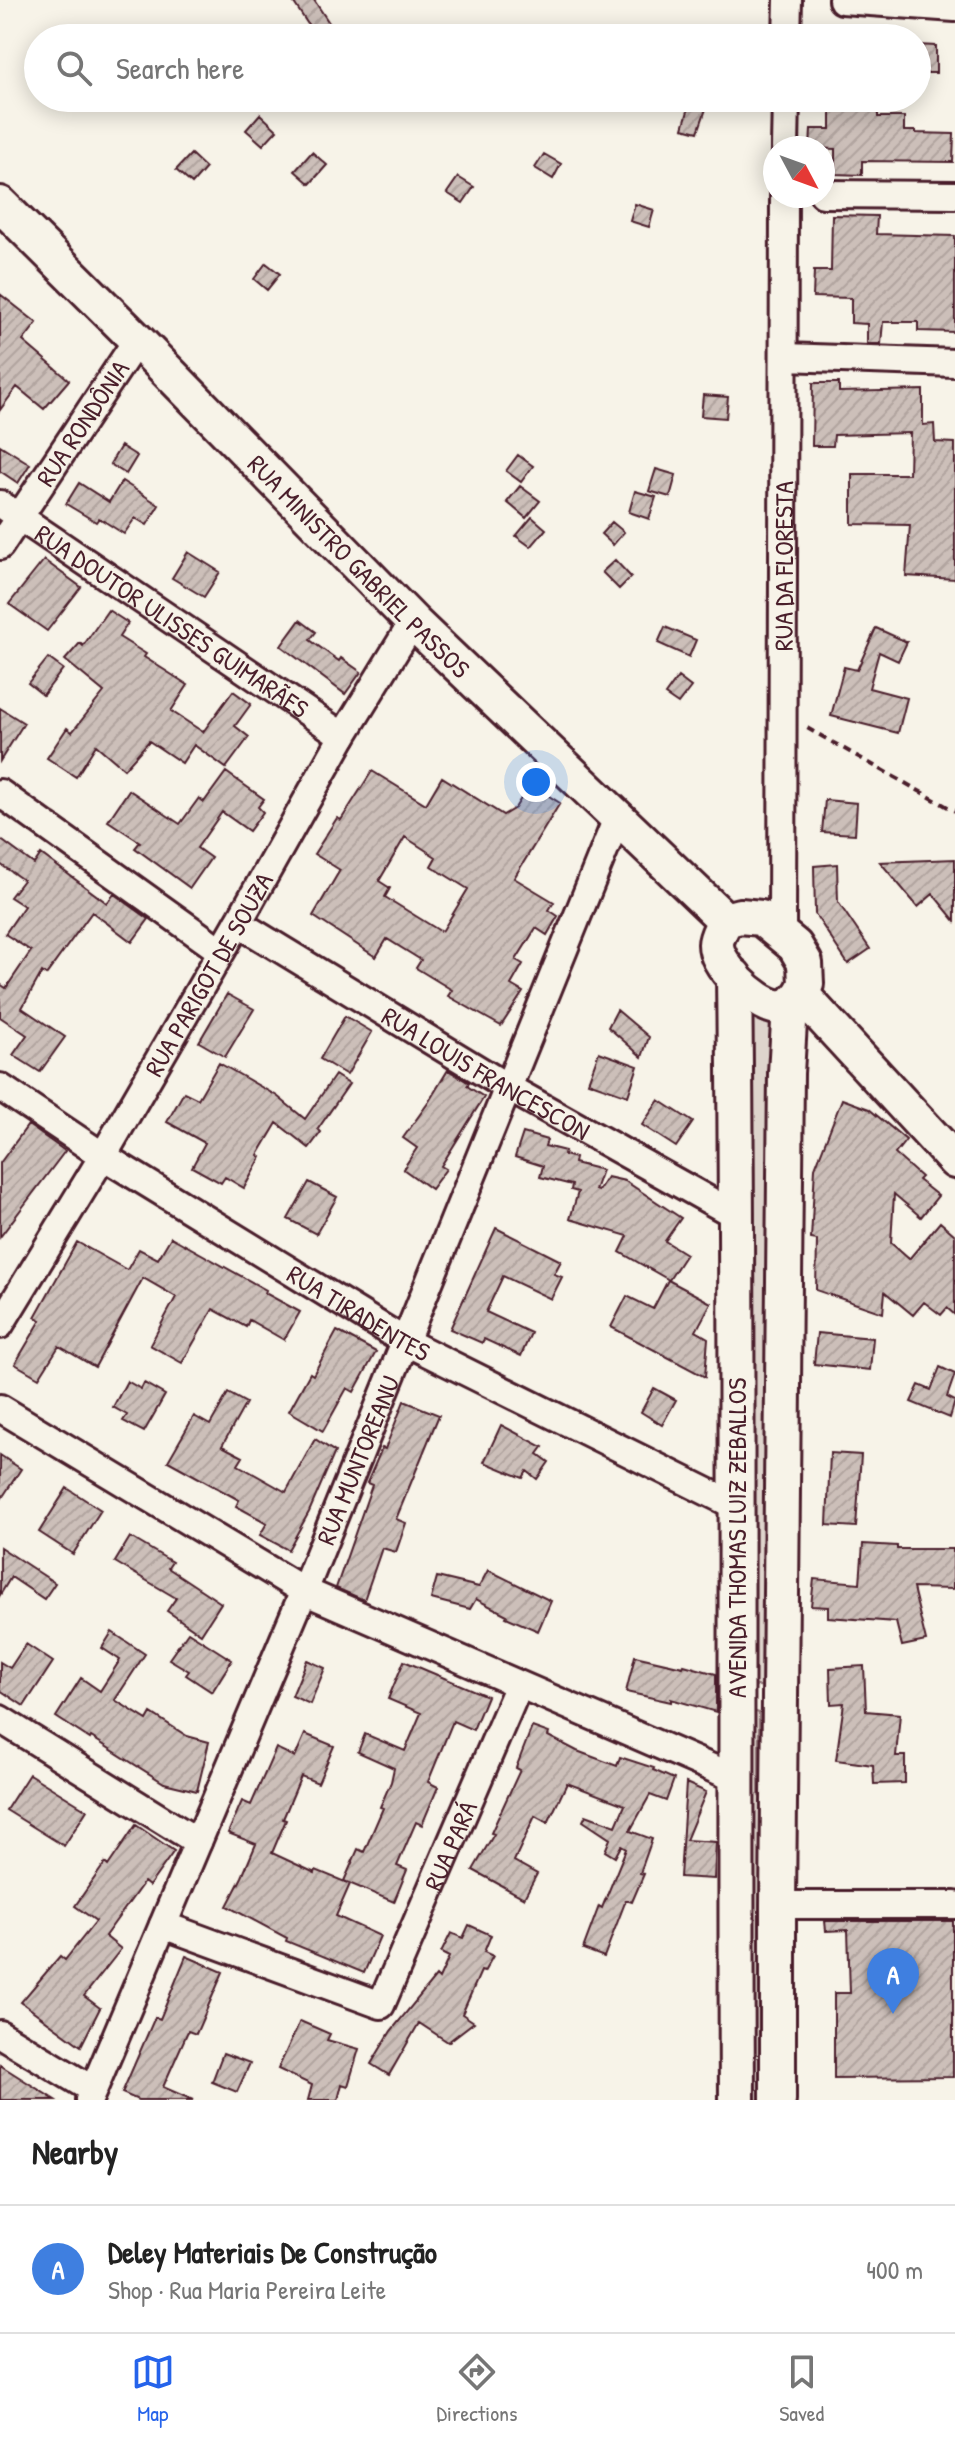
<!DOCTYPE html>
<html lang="en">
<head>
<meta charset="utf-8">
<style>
  body { margin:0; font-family:"Patrick Hand",sans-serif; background:#f2f2f2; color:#222 }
  .compass { position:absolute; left:763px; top:136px; width:72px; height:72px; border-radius:50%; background:#fff; box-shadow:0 4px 20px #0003; rotate:131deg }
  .you { position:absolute; left:536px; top:782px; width:28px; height:28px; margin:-20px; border:6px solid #fff; border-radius:50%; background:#1a73e8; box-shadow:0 0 0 12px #1a73e833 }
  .badge { display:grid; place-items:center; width:52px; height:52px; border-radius:50%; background:#2563eb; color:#fff; font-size:26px; font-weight:700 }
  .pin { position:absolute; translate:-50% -66px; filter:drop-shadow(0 2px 4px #0008) }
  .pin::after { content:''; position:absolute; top:42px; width:28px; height:24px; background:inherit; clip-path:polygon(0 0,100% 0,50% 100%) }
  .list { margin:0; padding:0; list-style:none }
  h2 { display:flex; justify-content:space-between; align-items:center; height:104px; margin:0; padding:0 32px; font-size:34px }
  h2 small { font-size:26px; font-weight:400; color:#767676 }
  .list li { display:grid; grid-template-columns:52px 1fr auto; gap:24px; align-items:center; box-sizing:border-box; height:128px; padding:0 32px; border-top:2px solid #e0e0e0 }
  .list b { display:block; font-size:30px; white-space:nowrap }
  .list p { margin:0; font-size:26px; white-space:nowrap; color:#767676 }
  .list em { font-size:26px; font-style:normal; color:#767676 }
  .icon { flex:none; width:44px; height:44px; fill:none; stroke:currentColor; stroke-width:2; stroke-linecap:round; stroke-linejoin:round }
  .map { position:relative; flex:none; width:955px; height:2100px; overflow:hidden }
  .search { position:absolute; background:#fff; box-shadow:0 4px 20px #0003; left:24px; right:24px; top:24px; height:88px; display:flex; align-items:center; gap:20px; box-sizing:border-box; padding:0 28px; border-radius:44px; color:#767676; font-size:30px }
  .sheet { height:232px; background:#fff }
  nav { display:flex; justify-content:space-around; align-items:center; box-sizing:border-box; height:112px; border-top:2px solid #e0e0e0; background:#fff; font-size:22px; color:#767676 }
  nav a { display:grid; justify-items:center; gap:4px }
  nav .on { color:#2563eb }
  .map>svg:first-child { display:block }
  .grass { fill:#ded4cc; stroke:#947a7c; stroke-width:2 }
  .building { fill:url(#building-hatch); stroke:#4a1f2b; stroke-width:2; fill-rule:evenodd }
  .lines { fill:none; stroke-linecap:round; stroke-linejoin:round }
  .minor-casing { stroke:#4a1f2b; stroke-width:32 }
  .major-casing { stroke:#4a1f2b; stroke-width:40 }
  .path { stroke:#4a1f2b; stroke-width:4; stroke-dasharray:8 6; stroke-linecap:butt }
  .minor { stroke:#f7f3e8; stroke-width:26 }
  .major { stroke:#f7f3e8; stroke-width:34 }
  .labels { text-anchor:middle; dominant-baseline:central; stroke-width:7; stroke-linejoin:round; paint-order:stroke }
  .street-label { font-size:26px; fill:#4a1f2b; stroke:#f7f3e8 }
</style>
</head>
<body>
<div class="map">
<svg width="955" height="2100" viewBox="0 0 955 2100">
  <defs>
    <pattern id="building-hatch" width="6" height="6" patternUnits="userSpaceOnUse" patternTransform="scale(2)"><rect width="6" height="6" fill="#ccbfb9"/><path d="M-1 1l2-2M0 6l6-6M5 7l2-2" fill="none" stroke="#b1a49f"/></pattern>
  </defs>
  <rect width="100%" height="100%" fill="#f7f3e8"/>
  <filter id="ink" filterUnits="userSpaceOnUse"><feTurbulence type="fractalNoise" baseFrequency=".0125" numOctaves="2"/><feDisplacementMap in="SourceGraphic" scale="16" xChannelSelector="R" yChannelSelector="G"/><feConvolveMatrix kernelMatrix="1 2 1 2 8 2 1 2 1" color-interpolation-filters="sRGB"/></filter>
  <g filter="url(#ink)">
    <path class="grass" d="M751,1004L773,1016L768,1687L747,1685Z
      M750,1710L759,1713V1796L768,1804V2100H750Z"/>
    <path class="building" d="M292,0H314L339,38H317Z
      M917,45L936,46V73H917Z
      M831,98H878V117H904V131H916V133L954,134L953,162L862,161V175L835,174V149L810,148L811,129H831Z
      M690,104L706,109L698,132L683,128Z
      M260,114L277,130L263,145L246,130Z
      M312,152L327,165L310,184L295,171Z
      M191,154L206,168L192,184L176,170Z
      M544,154L561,164L553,179L535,168Z
      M458,177L474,187L463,203L447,193Z
      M635,204L654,210L649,227L630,221Z
      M832,215L877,216L876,234L955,236V332L918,331V322H883L881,344H867V324L851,323V298L813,297L814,271H831Z
      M266,263L280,274L267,290L254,279Z
      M0,294L37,323L23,341L69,380L44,409L17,387L0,410Z
      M813,383H839V392L923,390V425L934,424L935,442L955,443V579L906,576L910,525L852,524V474H909L910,433L834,435L833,446H812Z
      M703,395L728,397L726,418L701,416Z
      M0,445L30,464L18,483L0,471Z
      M121,446L137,456L126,474L110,464Z
      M518,455L533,466L521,482L506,471Z
      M656,469L676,475L670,497L649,491Z
      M122,481L159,505L147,525L135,518L124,534L99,518L96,522L66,504L79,483L109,502Z
      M520,486L540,501L526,518L507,502Z
      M635,491L656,497L649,519L629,512Z
      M532,517L546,529L531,547L516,536Z
      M612,522L624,532L613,545L601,534Z
      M188,552L220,572L204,597L172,578Z
      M44,560L81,587L47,631L9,604Z
      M615,560L631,577L619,589L602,572Z
      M108,610L128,623L119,637L146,654L144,657L188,685L171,711L203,732L233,691L251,704L235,726L249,737L226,768L194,745L182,763L149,741L124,769L96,745L76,777L47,758L67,728L72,732L104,692L65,660L80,643L83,646Z
      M300,620L316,632L310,640L339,661L341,658L361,672L345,694L281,646Z
      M665,627L696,640L689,657L658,643Z
      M876,628L907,642L898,661L879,652L869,688L907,698L898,733L831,716L844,667L857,670Z
      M48,658L63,669L43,695L28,683Z
      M678,677L691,687L678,704L665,695Z
      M0,708L24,723L0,761Z
      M372,771L426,804L442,777L503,815L515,808L530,784L560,803L514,878L554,902L549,910L558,916L547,935L536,928L516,960L523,964L511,985L523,992L501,1026L448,996L452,990L416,968L421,960L387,939L376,957L313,916L340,870L314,854L337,818L341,820ZM405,837L436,857L431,866L468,889L443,930L440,931L385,897L390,888L379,881Z
      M226,772L264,799L258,807L263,812L249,831L222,812L197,848L211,858L190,888L135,848L140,842L108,821L129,790L180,824L199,798L204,802Z
      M825,800L857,803L855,834L822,832Z
      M0,839L34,864L41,854L107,903L114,894L149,919L132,942L92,912L46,975L42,972L22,1008L65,1037L40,1072L13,1055L27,1035L0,1017V984L6,988L31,951L5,934L24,906L10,897L23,880L0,864Z
      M955,859V921L933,894L918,907L880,862Z
      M837,864L838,902L870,949L848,964L815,914L814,866Z
      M227,994L254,1009L225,1057L199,1042Z
      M617,1010L649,1037L642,1057L608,1027Z
      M345,1016L372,1032L347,1075L320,1059Z
      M599,1052L638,1066L628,1096L588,1082Z
      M219,1063L277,1096L305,1119L335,1075L349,1084L318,1129L321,1132L309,1148L277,1123L258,1155L261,1157L244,1188L225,1177L221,1183L192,1167L205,1143L167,1122L184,1092L198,1099Z
      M448,1070L469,1083L467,1086L484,1097L441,1166L446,1169L431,1189L403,1169L417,1148L403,1138L428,1103Z
      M842,1099L869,1109L906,1140L895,1154L921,1177L918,1180L938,1196L921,1217L894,1194L891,1243L909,1259L940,1222L955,1235V1315L947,1308L941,1315L924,1302L913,1315L885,1292L883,1313L816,1290L817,1240L811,1239L815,1168Z
      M659,1100L693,1122L676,1147L642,1125Z
      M28,1125L65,1151L0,1237V1163Z
      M523,1133L547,1140L545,1146L565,1151L564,1155L575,1158L574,1163L602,1170L595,1190L598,1191L607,1177L625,1181L681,1218L665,1241L686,1254L669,1280L620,1252L628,1236L570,1219L578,1192L571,1190L572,1185L540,1177L543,1166L515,1157Z
      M309,1182L337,1197L316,1234L288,1219Z
      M496,1228L561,1261L554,1274L562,1277L551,1299L503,1276L486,1312L531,1333L521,1356L484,1339L482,1343L450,1329Z
      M171,1237L266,1290L265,1293L300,1312L284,1340L249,1320L246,1327L213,1309L182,1363L150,1345L176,1297L143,1278L95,1367L59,1346L39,1378L15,1364L41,1320L35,1317L77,1242L127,1270L139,1249L158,1259Z
      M668,1280L711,1303L696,1331L708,1338L705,1377L611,1327L627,1296L653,1309Z
      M337,1331L376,1352L354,1392L347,1388L323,1431L289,1411L310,1373L313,1375Z
      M817,1333L873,1338L870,1370L814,1364Z
      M940,1367L955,1374L947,1397L955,1401L950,1418L911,1402L919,1385L931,1390Z
      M127,1381L141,1389L144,1383L165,1395L144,1432L123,1421L127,1415L113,1407Z
      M654,1388L676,1400L662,1425L641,1412Z
      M228,1393L246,1403L222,1446L243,1457L238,1465L286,1492L315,1439L335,1452L309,1512L288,1550L260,1535L267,1523L236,1506L239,1500L168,1461L194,1416L210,1425Z
      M404,1401L439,1415L396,1519L406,1523L396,1552L382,1548L364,1600L336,1588L372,1485L367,1483L382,1448L385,1449Z
      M501,1425L543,1447L538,1454L549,1462L537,1479L527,1471L523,1478L484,1462Z
      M830,1453L861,1455L856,1527L827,1525Z
      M0,1455L21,1469L0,1501Z
      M67,1488L101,1510L73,1554L39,1532Z
      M130,1537L172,1562L168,1568L221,1603L201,1634L167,1611L176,1598L115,1562Z
      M863,1544L897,1546V1549H953V1589L913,1588L926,1641L902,1646L896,1622L828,1617V1607L811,1606L814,1579L860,1583Z
      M0,1547L55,1583L44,1599L11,1577L0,1595Z
      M488,1570L551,1601L538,1631L506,1617L507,1615L476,1599L470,1609L431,1599L437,1577L479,1587Z
      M112,1632L145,1654L115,1700L147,1720L151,1713L187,1736L209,1742L197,1791L164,1783L91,1737L90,1739L56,1717L81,1678L100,1691L120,1660L102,1648Z
      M188,1632L232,1660L212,1692L186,1675L189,1671L169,1659Z
      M26,1644L53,1662L24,1706L0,1690V1662L10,1668Z
      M635,1656L683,1667L684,1665L716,1674V1712L671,1699V1702L626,1692Z
      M307,1660L325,1668L310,1704L292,1696Z
      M404,1661L487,1696L473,1730L453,1721L428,1782L438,1787L422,1825L416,1822L397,1866L407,1870L394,1902L344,1881L358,1849L364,1852L383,1808L380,1807L391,1782L394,1768L358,1752L365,1734L405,1751L421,1713L388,1699Z
      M864,1666L866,1711L900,1714L896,1756H905V1783L874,1784L873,1765L836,1760L844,1703L831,1704L830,1668Z
      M532,1727L549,1733L548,1736L577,1751L617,1766L620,1757L654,1768L653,1770L674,1779L666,1801L650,1795L630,1831L652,1839L640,1873L644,1874L632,1902L626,1900L604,1957L583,1949L599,1906L602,1908L626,1849L621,1846L615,1857L605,1851L610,1839L583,1821L586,1815L616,1826L625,1805L567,1783L548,1823L535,1816L514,1861L537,1874L524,1898L473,1870L494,1834L491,1833L520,1770L516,1768Z
      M305,1734L334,1746L318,1783L301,1776L283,1819L286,1820L272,1853L315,1873L316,1870L350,1884L336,1916L380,1936L364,1973L286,1941L287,1938L227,1906L242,1877L256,1844L228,1833L242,1801L251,1805L276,1748L295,1757Z
      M29,1774L87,1810L64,1846L6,1810Z
      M686,1783L706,1792L686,1840L716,1842L714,1879L680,1877Z
      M136,1825L174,1851L149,1886L144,1882L105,1936L121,1949L84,1996L100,2008L81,2046L21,2002L60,1956L65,1960L96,1921L75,1906L105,1863L108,1866Z
      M825,1921H953V2077L834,2078V1993H850L848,1930L826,1931Z
      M469,1925L491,1935L484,1952L493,1956L484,1972L481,1971L462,2014L474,2022L448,2042L419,2023L389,2075L371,2064L391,2031L436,1976L439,1979L449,1957L441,1953L451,1933L463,1938Z
      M186,1956L223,1972L196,2034L188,2031L163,2087L193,2100H138L122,2093L155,2017L160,2019Z
      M300,2021L330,2034L327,2040L359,2049L348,2086L342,2084L338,2100H308L312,2085L278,2069Z
      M223,2053L250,2063L237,2092L212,2082Z
      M0,2065L55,2100H0Z"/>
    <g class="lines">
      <g class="minor-casing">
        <g id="minor">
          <path d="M842,0L955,8"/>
          <path d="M787,38L788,0"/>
          <path d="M785,148L786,98"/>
          <path d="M823,194L955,195"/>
          <path d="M785,357L955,363"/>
          <path id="s1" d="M0,504L343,736"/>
          <path id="s2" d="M0,546L137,340"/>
          <path d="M0,793L221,951"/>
          <path id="s3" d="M238,923L507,1087L737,1216"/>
          <path id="s4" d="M782,936L784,196"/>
          <path id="s5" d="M0,1087L103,1156L406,1342L736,1506"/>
          <path id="s6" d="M0,1325L103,1156L238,923L343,736L413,622"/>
          <path d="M0,1408L304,1591L735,1778"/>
          <path d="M0,1719L198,1842"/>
          <path d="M778,1905H955"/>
          <path id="s7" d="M163,1925L381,2005L519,1685"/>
          <path d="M0,2034L93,2090"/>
          <path id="s8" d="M89,2100L304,1591L618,816"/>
        </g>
      </g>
      <g class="major-casing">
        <g id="major">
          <path id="s9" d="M0,204L137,340L413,622L725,920"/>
          <path d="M740,916L761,918L795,946L805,963L806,984L801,994L790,1006C785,1006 781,1008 777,1007C756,1004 716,966 716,944C716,937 722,928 725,920Z"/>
          <path d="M734,976C739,1351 735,1725 737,2100"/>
          <path d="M801,994L955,1161"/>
          <path d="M778,2100V1905L786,1073L790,1006"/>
        </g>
      </g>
      <path class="path" d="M807,728L955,811"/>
      <use href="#minor" class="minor"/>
      <use href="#major" class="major"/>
    </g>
  </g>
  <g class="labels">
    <g class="street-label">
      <text stroke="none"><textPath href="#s2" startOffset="148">RUA RONDÔNIA</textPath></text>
      <text stroke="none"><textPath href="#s9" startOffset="510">RUA MINISTRO GABRIEL PASSOS</textPath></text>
      <text stroke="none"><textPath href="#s4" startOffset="370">RUA DA FLORESTA</textPath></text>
      <text stroke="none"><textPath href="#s1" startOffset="208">RUA DOUTOR ULISSES GUIMARÃES</textPath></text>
      <text stroke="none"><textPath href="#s6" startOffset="408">RUA PARIGOT DE SOUZA</textPath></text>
      <text stroke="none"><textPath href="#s3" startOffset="290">RUA LOUIS FRANCESCON</textPath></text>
      <text stroke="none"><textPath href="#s5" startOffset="424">RUA TIRADENTES</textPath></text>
      <text stroke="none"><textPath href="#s8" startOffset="694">RUA MUNTOREANU</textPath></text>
      <text transform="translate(736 1538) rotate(-90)">AVENIDA THOMAS LUIZ ZEBALLOS</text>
      <text stroke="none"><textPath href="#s7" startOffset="406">RUA PARÁ</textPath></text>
    </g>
  </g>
</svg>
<svg class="compass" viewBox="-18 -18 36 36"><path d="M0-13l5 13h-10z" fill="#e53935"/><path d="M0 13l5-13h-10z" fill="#767676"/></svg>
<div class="you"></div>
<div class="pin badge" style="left:893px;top:2014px;background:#3f7fe0">A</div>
<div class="search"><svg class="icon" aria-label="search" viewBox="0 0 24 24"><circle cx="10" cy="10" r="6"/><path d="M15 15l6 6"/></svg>Search here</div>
</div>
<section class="sheet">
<h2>Nearby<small></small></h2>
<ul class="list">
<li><span class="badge" style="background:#3f7fe0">A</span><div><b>Deley Materiais De Construção</b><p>Shop · Rua Maria Pereira Leite</p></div><em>400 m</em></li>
</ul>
</section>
<nav>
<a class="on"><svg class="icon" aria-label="map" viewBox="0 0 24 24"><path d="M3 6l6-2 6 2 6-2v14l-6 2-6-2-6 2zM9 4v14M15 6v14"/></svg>Map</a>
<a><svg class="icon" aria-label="directions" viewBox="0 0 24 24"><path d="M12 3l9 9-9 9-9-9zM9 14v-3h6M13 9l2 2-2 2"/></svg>Directions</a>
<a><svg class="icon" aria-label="saved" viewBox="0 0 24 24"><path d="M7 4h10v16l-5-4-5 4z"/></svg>Saved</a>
</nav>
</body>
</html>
